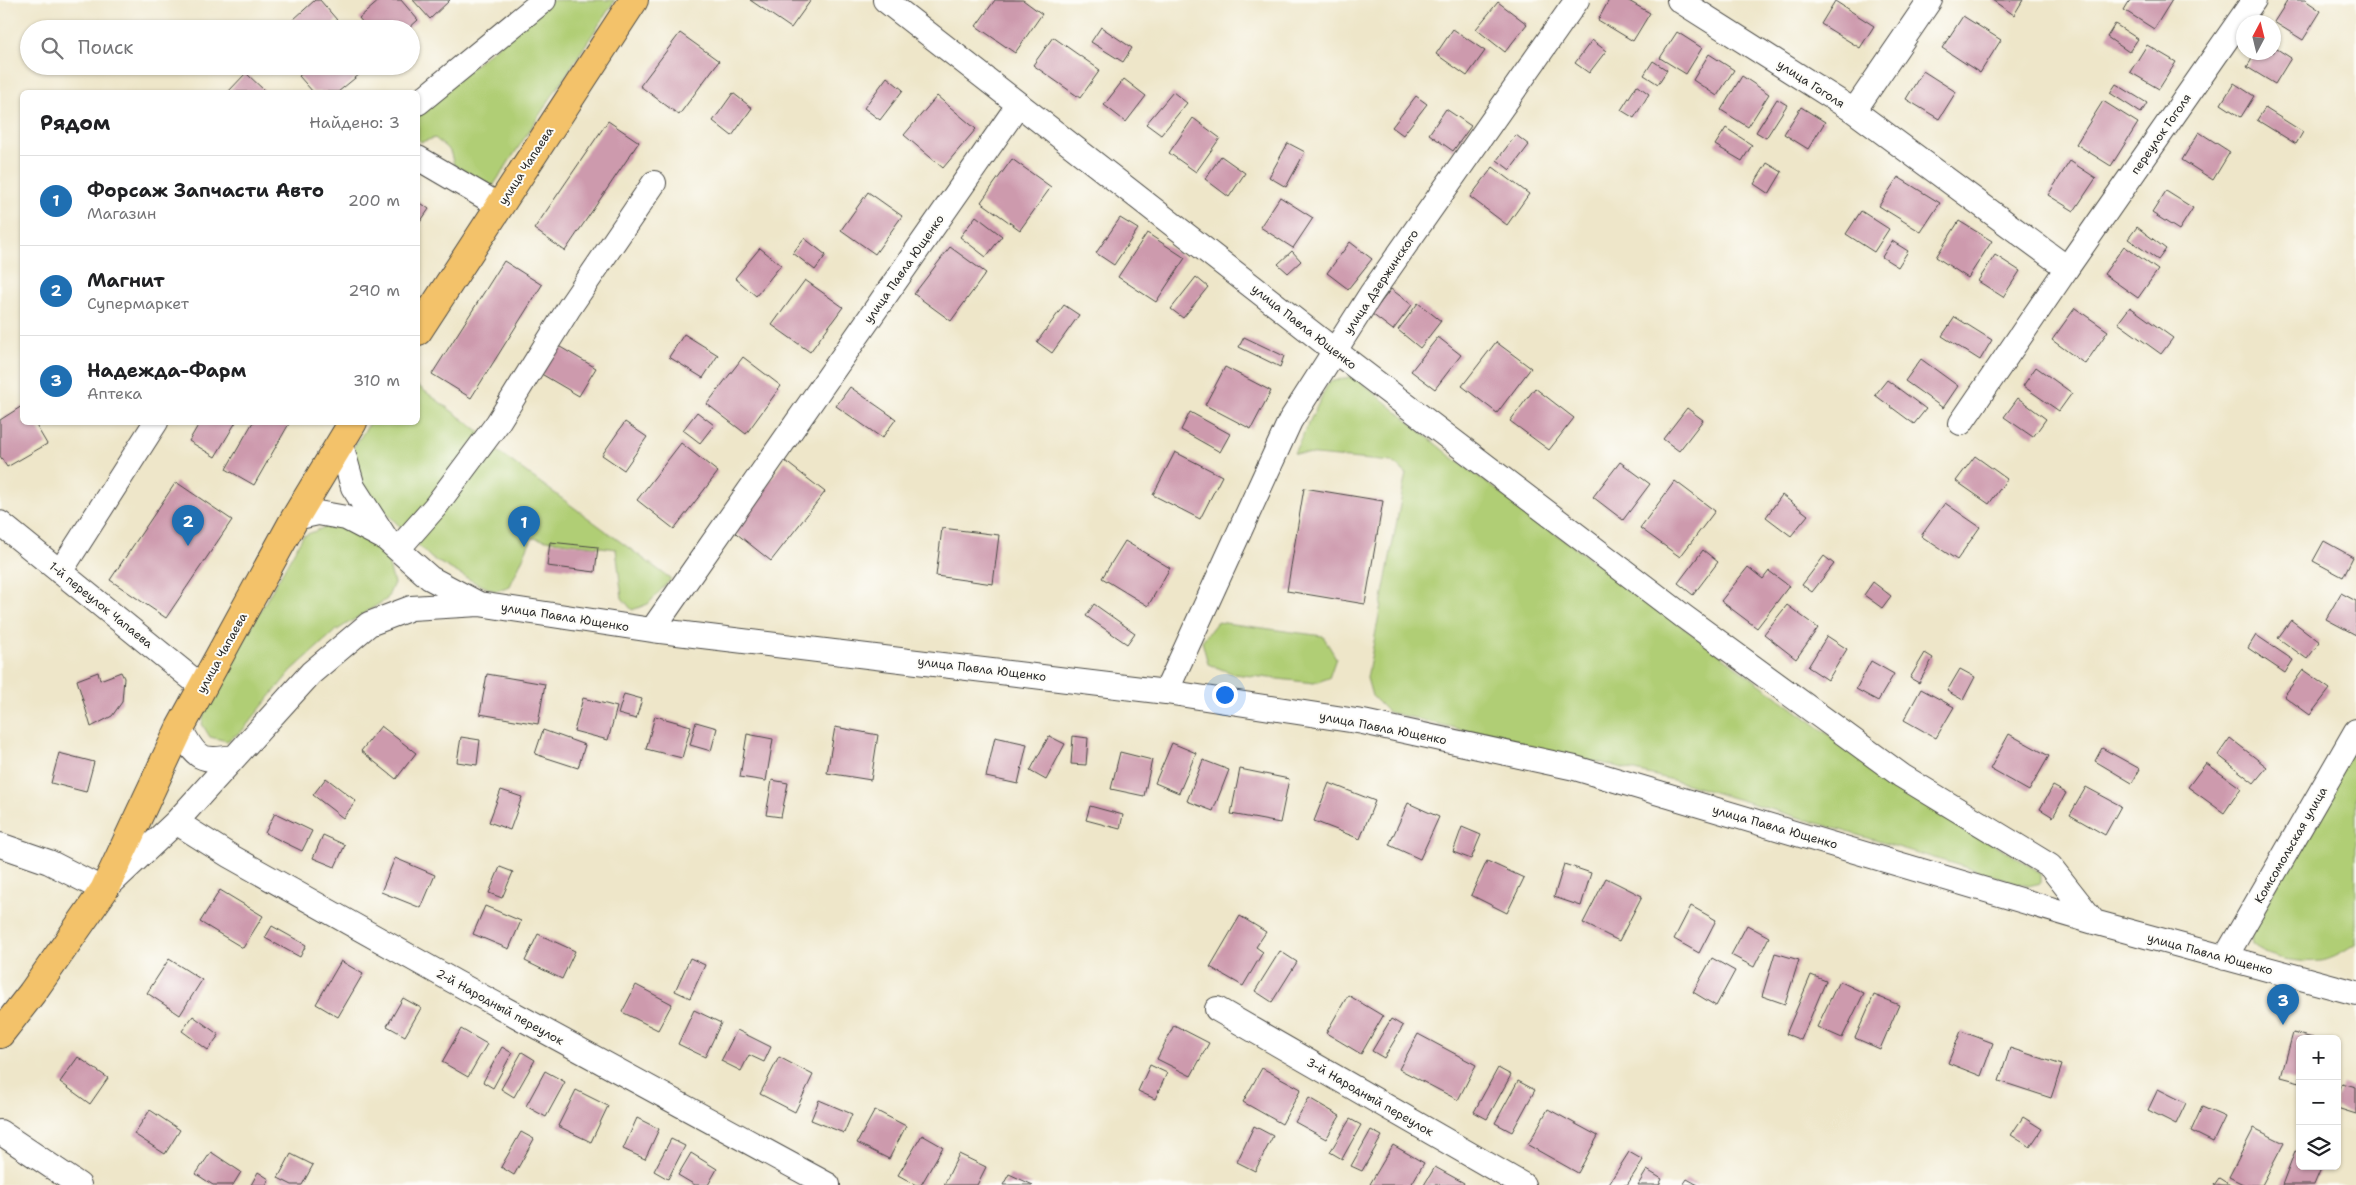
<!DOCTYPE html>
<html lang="ru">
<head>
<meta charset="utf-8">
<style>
  body { margin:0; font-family:"Shantell Sans",sans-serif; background:#f6f6f6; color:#202124 }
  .controls { position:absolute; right:15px; bottom:15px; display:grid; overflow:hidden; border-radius:8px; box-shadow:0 1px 4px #0004 }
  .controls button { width:45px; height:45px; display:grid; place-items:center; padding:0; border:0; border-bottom:1px solid #e0e0e0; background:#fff; color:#202124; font:25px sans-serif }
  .compass { position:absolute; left:2236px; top:15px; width:45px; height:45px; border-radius:50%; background:#fff; box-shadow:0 1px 4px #0004; rotate:7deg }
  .you { position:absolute; left:1224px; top:694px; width:18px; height:18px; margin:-12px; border:4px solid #fff; border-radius:50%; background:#1a73e8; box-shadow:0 0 0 8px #1a73e833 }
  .badge { display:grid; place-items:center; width:32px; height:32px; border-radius:50%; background:#1f6fb2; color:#fff; font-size:16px; font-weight:700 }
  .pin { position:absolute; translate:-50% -41px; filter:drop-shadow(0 1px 2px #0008) }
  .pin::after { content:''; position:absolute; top:26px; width:18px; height:15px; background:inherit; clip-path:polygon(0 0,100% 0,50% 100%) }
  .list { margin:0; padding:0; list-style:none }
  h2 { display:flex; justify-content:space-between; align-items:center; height:65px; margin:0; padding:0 20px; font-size:21px }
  h2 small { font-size:16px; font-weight:400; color:#757577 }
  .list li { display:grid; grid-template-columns:32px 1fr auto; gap:15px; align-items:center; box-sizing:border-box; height:90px; padding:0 20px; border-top:1px solid #e0e0e0 }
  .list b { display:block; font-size:19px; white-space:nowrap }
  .list p { margin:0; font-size:16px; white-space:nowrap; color:#757577 }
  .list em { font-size:16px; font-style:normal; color:#757577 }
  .icon { flex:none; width:28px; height:28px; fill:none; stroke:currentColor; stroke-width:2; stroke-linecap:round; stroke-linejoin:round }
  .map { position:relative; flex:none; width:2356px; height:1185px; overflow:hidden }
  .search { position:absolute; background:#fff; box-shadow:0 1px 4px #0004; left:20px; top:20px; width:400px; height:55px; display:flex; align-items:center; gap:12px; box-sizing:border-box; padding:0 18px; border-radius:28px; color:#757577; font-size:19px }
  .panel { position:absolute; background:#fff; box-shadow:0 1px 4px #0004; left:20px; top:90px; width:400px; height:335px; border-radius:8px }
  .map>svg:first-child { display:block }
  .green { fill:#b0ce75; stroke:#6e7c50 }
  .building { fill:#cd9aad }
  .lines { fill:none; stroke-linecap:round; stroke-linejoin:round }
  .minor-casing { stroke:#484743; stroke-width:26 }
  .major-casing { stroke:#484743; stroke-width:30 }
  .minor { stroke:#fff; stroke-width:24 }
  .major { stroke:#f3c26a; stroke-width:28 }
  .labels { text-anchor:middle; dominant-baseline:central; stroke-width:4; stroke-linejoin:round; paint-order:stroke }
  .street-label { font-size:12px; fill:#2b2b2b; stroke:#fdfcf7 }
</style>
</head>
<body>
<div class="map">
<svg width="2356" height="1185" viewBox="0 0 2356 1185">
  <rect width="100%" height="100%" fill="#fdfcf7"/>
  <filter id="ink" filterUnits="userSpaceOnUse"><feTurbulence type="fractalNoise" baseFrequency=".02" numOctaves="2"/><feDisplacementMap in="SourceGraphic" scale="10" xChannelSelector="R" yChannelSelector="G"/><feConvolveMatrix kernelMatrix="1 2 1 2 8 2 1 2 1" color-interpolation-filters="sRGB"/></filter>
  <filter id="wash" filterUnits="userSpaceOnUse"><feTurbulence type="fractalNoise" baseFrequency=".0096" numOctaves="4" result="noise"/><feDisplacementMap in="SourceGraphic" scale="20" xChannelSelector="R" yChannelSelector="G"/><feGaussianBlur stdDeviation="1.12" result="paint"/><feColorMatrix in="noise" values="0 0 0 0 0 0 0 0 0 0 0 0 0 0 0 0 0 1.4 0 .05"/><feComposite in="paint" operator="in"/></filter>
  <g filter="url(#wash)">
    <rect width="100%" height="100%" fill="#eee6c9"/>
    <path class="green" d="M553,0H615L493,186L454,165L450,151L435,138L421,142L418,139V112Z
      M1354,376L1449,455L1882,774L2041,873V883L2028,886L1673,780L1388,712L1372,696L1367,678L1406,473L1392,462L1294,453L1329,382Z
      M418,386L480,432L492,447L671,579L648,604L632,610L622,598L616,549L532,538L510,586L495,591L476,583L431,558L364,490L353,448L370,423L418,422Z
      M325,527H345L371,542L387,559L394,583L387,599L334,632L291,671L242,731L227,741L210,737L202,724L206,706L303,536Z
      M1217,622L1323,636L1336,658L1329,678L1314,683L1234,674L1208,664L1202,641Z
      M2356,744V944C2348,950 2331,960 2321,961C2299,963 2269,959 2252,945L2250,932Z"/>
    <g id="blocks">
      <path class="building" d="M315,0H320L337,20L327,29H283Z
        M380,0H401L418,20L408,29H368L359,18Z
        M413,0H450L430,19Z
        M750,0H811L791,28Z
        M995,0H1023L1042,14L1015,53L976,26Z
        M1609,0H1627L1650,13L1633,41L1598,20Z
        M1992,0H2023L2014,15Z
        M2130,0H2172L2154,29L2124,10Z
        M2288,0H2305L2321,11L2303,40L2274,22Z
        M1835,1L1874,26L1860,48L1821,24Z
        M1498,2L1527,24L1505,52L1476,29Z
        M1963,16L2001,40L1980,73L1942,48Z
        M2115,24L2138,39L2129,52L2107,37Z
        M1101,27L1132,48L1123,62L1091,42Z
        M1453,29L1485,51L1467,76L1436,54Z
        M1677,32L1702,48L1686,74L1660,58Z
        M680,33L719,61L679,115L640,86Z
        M1053,37L1100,70L1080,98L1033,65Z
        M1592,40L1606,51L1589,73L1575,63Z
        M2147,45L2176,62L2159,89L2130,72Z
        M2274,47L2291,58L2275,84L2247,67L2256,52H2274Z
        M1709,54L1734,70L1717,96L1693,80Z
        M1653,61L1667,70L1658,84L1644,75Z
        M311,66H353L360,74L338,92H313L299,76Z
        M1923,71L1956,92L1939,119L1906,99Z
        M246,73L266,92H228Z
        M1742,76L1769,94L1748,127L1721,110Z
        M887,77L903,90L880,120L864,108Z
        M1124,79L1146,96L1126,122L1104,105Z
        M2234,83L2254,96L2241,117L2221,104Z
        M2116,84L2147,103L2141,113L2110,93Z
        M1637,85L1649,94L1634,118L1621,110Z
        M1173,92L1187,103L1161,135L1146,124Z
        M733,93L752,108L732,136L713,121Z
        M937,96L976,129L943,168L904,135Z
        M1416,96L1427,104L1403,135L1392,127Z
        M1777,99L1787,105L1766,138L1756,132Z
        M2103,101L2138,123L2111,166L2076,144Z
        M1801,107L1825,122L1808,149L1784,134Z
        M2265,108L2303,132L2296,144L2257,120Z
        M1446,109L1471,126L1453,151L1429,134Z
        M1193,118L1220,138L1196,172L1169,153Z
        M608,121L639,142L565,251L534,229Z
        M1726,128L1752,145L1742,161L1715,145Z
        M2199,132L2230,152L2213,180L2182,160Z
        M1516,135L1529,145L1510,170L1497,160Z
        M1288,143L1305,152L1286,187L1269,177Z
        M1221,156L1245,173L1229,197L1205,179Z
        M1012,159L1051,187L1020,230L981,202Z
        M2070,161L2096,178L2074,211L2048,195Z
        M1767,163L1782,172L1769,194L1754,184Z
        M1493,167L1529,194L1507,225L1470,197Z
        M1898,177L1940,203L1921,232L1879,206Z
        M2166,191L2193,208L2179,230L2152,213Z
        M868,192L902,216L875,254L841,230Z
        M1280,197L1313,218L1293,248L1260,227Z
        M418,201L429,209L418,225Z
        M1861,211L1889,229L1874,252L1846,234Z
        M976,216L1002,236L986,257L960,237Z
        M1120,218L1138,229L1114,265L1096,253Z
        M1959,221L1992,241L1968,278L1936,257Z
        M2137,227L2166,249L2158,260L2128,239Z
        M1147,233L1185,258L1156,302L1118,277Z
        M804,238L826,255L815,270L793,253Z
        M1892,241L1908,251L1898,267L1882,257Z
        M1350,242L1372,259L1348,289L1327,273Z
        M2124,246L2158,270L2138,298L2104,274Z
        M950,247L986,273L951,321L914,294Z
        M760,248L781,265L756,296L735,278Z
        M1292,251L1301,261L1288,273L1278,264Z
        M1995,255L2020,271L2003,297L1978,281Z
        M504,261L542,285L471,398L432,374Z
        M1196,277L1208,287L1183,318L1171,309Z
        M805,280L843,307L810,352L772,325Z
        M1391,289L1412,305L1393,330L1372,314Z
        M1418,303L1441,321L1420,348L1398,330Z
        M1064,305L1079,315L1052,353L1037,342Z
        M2130,307L2173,338L2161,354L2118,323Z
        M2075,308L2108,331L2085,364L2052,340Z
        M1955,317L1992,340L1980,360L1942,336Z
        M684,334L718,355L703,378L669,357Z
        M1244,337L1284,356L1280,367L1239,347Z
        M1438,337L1461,355L1435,389L1411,371Z
        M1496,342L1531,368L1497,413L1462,386Z
        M555,344L596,368L579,396L538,372Z
        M743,357L781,386L746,434L707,404Z
        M1921,359L1958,386L1943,408L1905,381Z
        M1225,367L1271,391L1251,429L1205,405Z
        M2036,367L2072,393L2059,411L2023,386Z
        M1887,380L1926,409L1914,424L1875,395Z
        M850,387L896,419L882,438L836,406Z
        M1535,388L1574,418L1549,450L1510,421Z
        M2018,398L2046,419L2033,437L2004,417Z
        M22,406V422H34L47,444L7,467L0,456V420Z
        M1687,408L1703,420L1679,451L1663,439Z
        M697,412L714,425L700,443L683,430Z
        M1190,412L1230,434L1220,452L1181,430Z
        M200,422H236L215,457L189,441Z
        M253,422H290L254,485L226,469Z
        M625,422L647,437L624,470L602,455Z
        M681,443L718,472L674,529L637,500Z
        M1175,452L1222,476L1200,519L1153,495Z
        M1975,456L2007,479L1989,504L1956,481Z
        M785,461L825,492L771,561L732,530Z
        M1620,462L1650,484L1623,520L1593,497Z
        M1675,481L1715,511L1680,557L1640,528Z
        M176,482L232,520L166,618L110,580Z
        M1304,488L1383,501L1365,604L1287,591Z
        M1782,495L1808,515L1791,536L1766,517Z
        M1945,503L1980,527L1957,560L1921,536Z
        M942,528L999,535L993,584L936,576Z
        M1125,541L1170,568L1148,606L1102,578Z
        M2324,541L2353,557L2343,577L2313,561Z
        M550,542L598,547L595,572L547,566Z
        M1703,550L1718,562L1693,595L1678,583Z
        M1824,556L1834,564L1812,592L1802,585Z
        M1748,567L1763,579L1769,571L1789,586L1757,628L1721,601Z
        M1873,582L1891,596L1882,608L1864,595Z
        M2341,593L2356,601V635L2326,619Z
        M1094,604L1135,633L1127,644L1086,616Z
        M1787,605L1818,628L1796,659L1764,634Z
        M2291,620L2320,642L2307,659L2278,638Z
        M2256,635L2293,660L2285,673L2248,648Z
        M1827,636L1847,649L1828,680L1808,667Z
        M1925,653L1933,658L1919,683L1910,678Z
        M1871,661L1894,674L1878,701L1856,689Z
        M1960,669L1975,677L1963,700L1947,691Z
        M2303,670L2330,689L2310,715L2284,696Z
        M98,672L100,680L121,672L124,678L122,702L112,716L91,727L77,680Z
        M487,674L545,684L538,724L480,714Z
        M1921,689L1954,707L1936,738L1904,720Z
        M624,694L642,699L636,719L618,714Z
        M583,698L617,707L608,740L574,731Z
        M655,716L691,726L682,758L646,749Z
        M696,722L717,728L711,751L690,745Z
        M381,726L416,753L396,779L361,751Z
        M835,727L878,735L871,780L827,773Z
        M543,730L585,745L578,768L535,754Z
        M747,734L773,739L766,781L740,777Z
        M2009,734L2049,756L2029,791L1990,769Z
        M1049,736L1065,744L1046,780L1030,771Z
        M1073,736L1088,738L1086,765L1071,764Z
        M461,737L480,740L477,765L457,762Z
        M995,737L1027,744L1018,784L986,777Z
        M2230,738L2267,767L2254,783L2218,755Z
        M1172,743L1196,753L1179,793L1155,783Z
        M2102,748L2140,769L2132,783L2095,761Z
        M1120,752L1152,760L1144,796L1111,789Z
        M59,753L94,762L86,792L51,783Z
        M1203,760L1229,770L1213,811L1187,801Z
        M2206,763L2241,788L2224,813L2188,787Z
        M1240,769L1289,779L1280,823L1231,814Z
        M326,778L356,801L343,818L313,795Z
        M772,780L788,783L781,817L766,815Z
        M1329,783L1375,801L1360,839L1314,821Z
        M2053,786L2066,793L2053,817L2040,809Z
        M2086,787L2121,806L2105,835L2070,815Z
        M501,790L522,797L510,830L489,822Z
        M1408,803L1439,817L1420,859L1389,845Z
        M1090,806L1123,815L1120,829L1086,820Z
        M275,813L312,831L302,851L265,833Z
        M1462,827L1481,835L1471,859L1453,852Z
        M323,835L345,845L335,867L313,858Z
        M395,858L435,875L421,908L381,892Z
        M1487,861L1524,878L1507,913L1471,895Z
        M1564,864L1591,873L1581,906L1554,897Z
        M500,867L513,872L502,898L489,893Z
        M1606,878L1642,896L1619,941L1583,923Z
        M220,890L263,916L243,948L200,922Z
        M485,906L521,921L509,949L473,934Z
        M1691,906L1716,920L1699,953L1674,939Z
        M1240,916L1266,932L1256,947L1263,952L1243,986L1210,967Z
        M1747,925L1769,937L1754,967L1731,955Z
        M272,926L306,945L300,957L265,938Z
        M538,934L575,951L562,979L525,961Z
        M1280,951L1297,962L1272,1002L1255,991Z
        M1775,953L1799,960L1785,1004L1762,996Z
        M690,958L705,965L690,998L675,991Z
        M1712,958L1735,971L1716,1006L1693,992Z
        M169,959L202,980L180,1015L147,993Z
        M341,961L363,974L338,1017L316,1004Z
        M1811,975L1826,981L1801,1040L1786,1034Z
        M1839,981L1864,993L1842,1038L1817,1027Z
        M636,985L672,1004L658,1030L622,1012Z
        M1348,995L1383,1016L1361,1054L1326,1033Z
        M1874,995L1899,1005L1880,1049L1855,1038Z
        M403,998L421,1008L405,1036L387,1026Z
        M694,1010L721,1023L705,1057L678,1044Z
        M193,1016L219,1035L208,1050L182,1031Z
        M1391,1019L1403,1026L1384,1058L1372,1051Z
        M1174,1025L1209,1043L1191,1076L1157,1059Z
        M461,1029L487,1044L468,1077L442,1062Z
        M737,1030L771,1047L764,1062L749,1055L741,1071L721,1061Z
        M1961,1031L1993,1043L1981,1076L1948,1063Z
        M2293,1033L2313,1038L2300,1039V1082L2281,1077Z
        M1418,1034L1476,1065L1458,1100L1399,1069Z
        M502,1047L512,1053L493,1088L483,1082Z
        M2010,1048L2062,1065L2051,1098L1999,1081Z
        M522,1052L535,1060L514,1097L501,1089Z
        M78,1057L108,1078L90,1104L60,1082Z
        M779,1057L813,1075L795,1112L760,1094Z
        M1150,1065L1167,1073L1155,1099L1138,1091Z
        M1262,1068L1301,1089L1282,1124L1243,1102Z
        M1498,1068L1511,1075L1487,1119L1474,1112Z
        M545,1071L565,1082L546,1117L526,1106Z
        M1518,1081L1535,1090L1512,1132L1495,1123Z
        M2342,1083L2356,1087V1114L2337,1108V1098Z
        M2158,1089L2186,1103L2176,1124L2148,1110Z
        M576,1090L608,1106L591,1142L558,1126Z
        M1309,1098L1340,1116L1326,1139L1295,1122Z
        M819,1100L852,1114L844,1133L811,1120Z
        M2202,1107L2225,1117L2213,1142L2191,1131Z
        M1548,1109L1598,1136L1578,1173L1528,1145Z
        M150,1110L180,1130L165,1154L134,1134Z
        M875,1110L906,1126L889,1159L857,1143Z
        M2023,1117L2042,1129L2030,1147L2011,1135Z
        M637,1118L659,1129L645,1159L623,1149Z
        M1350,1119L1361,1125L1342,1159L1330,1152Z
        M1254,1126L1273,1136L1255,1171L1237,1162Z
        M2254,1128L2284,1143L2262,1185H2245L2229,1177Z
        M1371,1130L1382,1136L1362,1171L1351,1166Z
        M521,1132L534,1139L514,1175L501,1167Z
        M922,1135L943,1147L921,1185H916L898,1175Z
        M671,1139L685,1146L668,1179L654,1171Z
        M1393,1145L1424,1163L1411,1185H1372L1370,1184Z
        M2295,1151L2300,1153V1166H2322L2314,1185H2282Z
        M211,1152L241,1172L233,1185H213L196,1174Z
        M1629,1152L1643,1160L1627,1185H1608Z
        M691,1153L717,1169L708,1185H695L678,1175Z
        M291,1154L313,1165L302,1185H292L278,1178Z
        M959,1154L986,1167L977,1185H944Z
        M1435,1167L1464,1183L1463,1185H1424Z
        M1647,1170L1662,1179L1659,1185H1638Z
        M258,1172L269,1179L266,1185H251Z
        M1009,1174L1033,1185H1003Z
        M2219,1178L2230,1185H2214Z
        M1687,1179L1698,1185H1683Z"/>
    </g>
  </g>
  <g filter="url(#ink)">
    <use href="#blocks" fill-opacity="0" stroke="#484743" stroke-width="1"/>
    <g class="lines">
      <g class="minor-casing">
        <path id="minor" d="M885,0L1335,351L1683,616L1902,776L2050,866L2094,922
          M1679,0L1854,111L1930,0
          M418,103L544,0
          M1854,111L2067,268L2254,0
          M418,158L500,206
          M1961,423L2067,268
          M340,441L353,487L385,537
          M295,518L318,513L346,518L386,539L430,578L479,604
          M0,523L202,687
          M398,549L435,507L497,424L569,308L654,183
          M60,572L156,422
          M652,630L1019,104
          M1166,692L1290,421L1371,294L1577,0
          M180,728C197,760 200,762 235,757
          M176,822L230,856L455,982L828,1185
          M0,845L49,862L104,890L176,822L311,673L369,624L411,608L479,604L652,630L1166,692L1363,722L1575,768L2094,922L2356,993
          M2225,958L2356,731
          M1217,1009L1523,1185
          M0,1132L79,1185"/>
      </g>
      <g class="major-casing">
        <path id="major" d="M418,331L634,0
          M0,1034L32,993L104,890L180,728L295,518L353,422"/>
      </g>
      <use href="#minor" class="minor"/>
      <use href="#major" class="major"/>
    </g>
  </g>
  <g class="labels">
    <g class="street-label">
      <text transform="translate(1811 84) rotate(33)">улица Гоголя</text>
      <text transform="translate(2161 134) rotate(-55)">переулок Гоголя</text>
      <text transform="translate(526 166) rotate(-57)">улица Чапаева</text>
      <text transform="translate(904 269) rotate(-55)">улица Павла Ющенко</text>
      <text transform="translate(1381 282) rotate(-56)">улица Дзержинского</text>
      <text transform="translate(1304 327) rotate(38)">улица Павла Ющенко</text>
      <text transform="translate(101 605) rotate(39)">1-й переулок Чапаева</text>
      <text transform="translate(565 617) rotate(9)">улица Павла Ющенко</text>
      <text transform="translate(222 653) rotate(-61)">улица Чапаева</text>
      <text transform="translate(982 669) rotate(7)">улица Павла Ющенко</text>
      <text transform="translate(1383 728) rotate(11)">улица Павла Ющенко</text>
      <text transform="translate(1775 827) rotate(16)">улица Павла Ющенко</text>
      <text transform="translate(2291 845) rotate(-60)">Комсомольская улица</text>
      <text transform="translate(2210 954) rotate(15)">улица Павла Ющенко</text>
      <text transform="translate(500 1007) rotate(29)">2-й Народный переулок</text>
      <text transform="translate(1370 1097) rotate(30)">3-й Народный переулок</text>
    </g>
  </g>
</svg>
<div class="controls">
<button>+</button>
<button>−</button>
<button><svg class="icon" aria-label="layers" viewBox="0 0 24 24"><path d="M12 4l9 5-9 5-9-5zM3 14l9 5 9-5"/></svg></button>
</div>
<svg class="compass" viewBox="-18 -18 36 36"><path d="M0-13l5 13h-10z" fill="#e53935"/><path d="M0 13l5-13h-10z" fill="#757577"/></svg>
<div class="you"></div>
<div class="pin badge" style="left:524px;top:547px">1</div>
<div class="pin badge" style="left:188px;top:546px">2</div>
<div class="pin badge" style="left:2283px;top:1025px">3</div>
<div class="search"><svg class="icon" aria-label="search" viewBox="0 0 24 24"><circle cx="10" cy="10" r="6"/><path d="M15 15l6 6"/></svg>Поиск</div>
<section class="panel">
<h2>Рядом<small>Найдено: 3</small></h2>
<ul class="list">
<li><span class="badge">1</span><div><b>Форсаж Запчасти Авто</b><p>Магазин</p></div><em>200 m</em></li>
<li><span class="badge">2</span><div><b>Магнит</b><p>Супермаркет</p></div><em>290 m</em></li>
<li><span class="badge">3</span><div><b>Надежда-Фарм</b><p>Аптека</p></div><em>310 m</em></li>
</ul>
</section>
</div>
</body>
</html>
